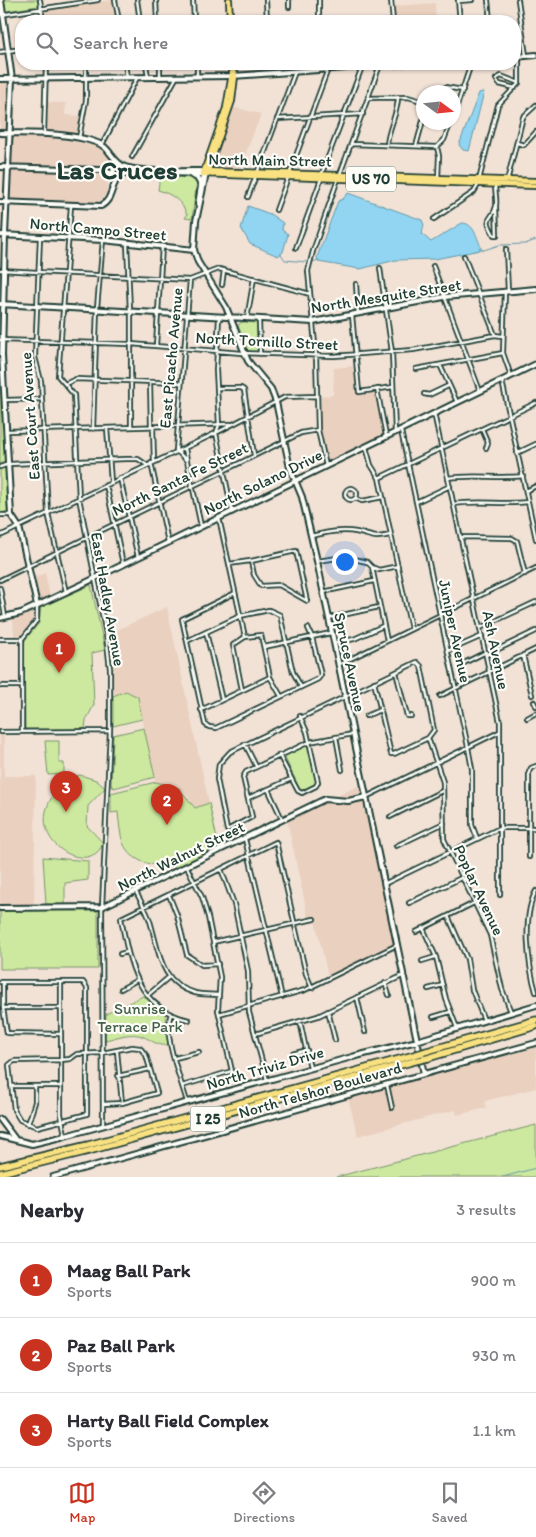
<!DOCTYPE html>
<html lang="en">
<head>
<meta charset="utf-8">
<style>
  body { margin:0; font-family:Itim,sans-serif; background:#f2f2f3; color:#2b2b33 }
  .compass { position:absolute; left:416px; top:85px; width:45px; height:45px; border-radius:50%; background:#fff; box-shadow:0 1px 4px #0004; rotate:105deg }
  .you { position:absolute; left:344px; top:561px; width:18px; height:18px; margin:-12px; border:4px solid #fff; border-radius:50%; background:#1a73e8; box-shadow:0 0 0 8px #1a73e833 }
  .badge { display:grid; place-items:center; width:32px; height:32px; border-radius:50%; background:#c8321e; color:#fff; font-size:16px; font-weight:700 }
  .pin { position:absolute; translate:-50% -41px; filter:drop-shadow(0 1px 2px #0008) }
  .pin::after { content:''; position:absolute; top:26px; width:18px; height:15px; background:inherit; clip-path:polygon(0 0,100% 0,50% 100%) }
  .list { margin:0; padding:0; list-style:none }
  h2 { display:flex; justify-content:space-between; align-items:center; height:65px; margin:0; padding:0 20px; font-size:21px }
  h2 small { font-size:16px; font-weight:400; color:#7c7c81 }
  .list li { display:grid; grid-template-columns:32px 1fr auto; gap:15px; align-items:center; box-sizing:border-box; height:75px; padding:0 20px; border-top:1px solid #e1e1e2 }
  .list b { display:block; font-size:19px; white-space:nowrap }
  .list p { margin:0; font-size:16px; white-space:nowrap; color:#7c7c81 }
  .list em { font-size:16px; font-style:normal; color:#7c7c81 }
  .icon { flex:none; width:28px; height:28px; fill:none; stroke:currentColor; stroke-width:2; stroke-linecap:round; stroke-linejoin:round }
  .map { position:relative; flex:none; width:536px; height:1177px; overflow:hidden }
  .search { position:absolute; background:#fff; box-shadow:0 1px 4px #0004; left:15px; right:15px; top:15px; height:55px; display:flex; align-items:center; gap:12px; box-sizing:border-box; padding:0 18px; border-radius:20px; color:#7c7c81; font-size:19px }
  .sheet { height:290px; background:#fff }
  nav { display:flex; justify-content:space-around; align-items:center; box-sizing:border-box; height:70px; border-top:1px solid #e1e1e2; background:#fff; font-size:14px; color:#7c7c81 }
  nav a { display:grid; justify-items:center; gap:2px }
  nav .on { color:#c8321e }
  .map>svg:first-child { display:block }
  .built { fill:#ead0bf }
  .green { fill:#cde99f; stroke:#76936a }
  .water { fill:#91d5f3; stroke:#6398a7 }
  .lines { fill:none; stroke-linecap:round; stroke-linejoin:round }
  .stream { stroke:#6398a7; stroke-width:1 }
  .street-casing { stroke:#1f3d34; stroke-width:6 }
  .secondary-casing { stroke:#1f3d34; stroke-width:8 }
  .primary-casing { stroke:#1f3d34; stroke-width:8 }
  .highway-casing { stroke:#1f3d34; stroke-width:9 }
  .street { stroke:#fdfcf7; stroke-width:2.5 }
  .secondary { stroke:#fdfcf7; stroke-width:4 }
  .primary { stroke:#f9e181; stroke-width:4.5 }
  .highway { stroke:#f9e181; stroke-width:5.5 }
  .highway-bridge-casing { stroke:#1f3d34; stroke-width:9; stroke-linecap:butt }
  .highway-bridge { stroke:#f9e181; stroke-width:5.5 }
  .labels { text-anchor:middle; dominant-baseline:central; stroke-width:4.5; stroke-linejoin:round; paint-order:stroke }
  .shield { fill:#fdfcf7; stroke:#62766e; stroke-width:1 }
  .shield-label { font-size:15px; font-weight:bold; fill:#1f3d34 }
  .street-label { font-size:16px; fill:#1f3d34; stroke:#fdfcf7 }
  .park-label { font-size:16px; fill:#425f49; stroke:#fdfcf7 }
  .town-label { font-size:26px; font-weight:bold; fill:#1f3d34; stroke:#fdfcf7 }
</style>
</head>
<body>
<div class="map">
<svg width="536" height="1177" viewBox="0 0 536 1177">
  <rect width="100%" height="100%" fill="#f2e2d6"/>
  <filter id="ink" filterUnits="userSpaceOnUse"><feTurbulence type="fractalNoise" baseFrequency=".02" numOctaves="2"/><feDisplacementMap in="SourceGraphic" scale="10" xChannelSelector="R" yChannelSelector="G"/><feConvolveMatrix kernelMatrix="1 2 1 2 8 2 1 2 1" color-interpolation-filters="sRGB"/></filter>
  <g filter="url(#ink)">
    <path class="built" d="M113,0L116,21H46L44,10Z
      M435,3L436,21H395L394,6Z
      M0,82H9L7,131H0Z
      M48,102L66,103L65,115L81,116L77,135L46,131Z
      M232,107L261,114L240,168H223L213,159Z
      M13,137L52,138L97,146L109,155L111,166L12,164Z
      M11,171L109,175L107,194L99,202L10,199Z
      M353,366L357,395L375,392L384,434L327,462L319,426L320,400L318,396L333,395L334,368Z
      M45,573L50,596L39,601L34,578Z
      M167,607L209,803L195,808L186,793L178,787L171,784H156L138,697L126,691L113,696L108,634Z
      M31,612L35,615L33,620L21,635L14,636L13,619Z
      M0,734H4V776H36L34,904H0Z
      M360,785L394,943L328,976L315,921L309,922L287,820Z
      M536,1047V1088L485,1101L486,1108L457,1115L455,1110L358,1136L348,1098Z"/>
    <path class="green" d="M3,0H38L39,6L6,11Z
      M160,176L192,178L197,181L192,219L185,218L187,215C182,201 172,194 158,190Z
      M241,322L258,323V352L248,351L238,326Z
      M0,371H3L6,461L0,464Z
      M6,466L9,511L0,513V468Z
      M91,585L105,650L92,653L94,705L86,720L85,729H25L24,647L25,640L39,623L41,607Z
      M126,691L138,697L142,719L113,726V696Z
      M144,728L155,777L114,788L111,785L113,735Z
      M45,741H59V763H64V774L48,775Z
      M305,746L308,747L316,780L315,785L302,791L300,790L285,758L286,754Z
      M80,775L96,780L105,788L88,806L87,826L103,843C90,880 17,839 57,790L56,785L63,780Z
      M156,782L179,788L195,808L209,803L219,848L176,869L173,863C154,868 132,863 123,843C120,834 119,822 118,812L111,813V793Z
      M43,857L88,861V880L65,883V905L46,904Z
      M0,910L98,911V969H0Z
      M145,995L165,1013L168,1045C156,1047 149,1037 138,1035C126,1033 116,1038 105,1040L106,1014Z
      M536,1125V1177H336Z"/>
    <path class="water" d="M483,92H484L469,151L463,150L459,145L479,93Z
      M348,193L422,220L424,225L422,234L431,242L462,223C474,223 477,238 481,247L480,250L435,259L396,260L360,269L318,262L317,257L338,201L343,199Z
      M248,206L270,214L283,223L282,230L288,234L283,252L278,256L250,244L241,228Z"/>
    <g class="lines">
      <path class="stream" d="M479,248L484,250L499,245L525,244L536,240
        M281,254L285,260L307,262
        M312,262L319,260
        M503,1177L536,1168"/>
      <g class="street-casing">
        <path id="street" d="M40,0L43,21
          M115,0L119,21
          M137,0L140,21
          M156,0L157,21
          M193,0L194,21
          M266,0L267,21
          M289,0V7
          M391,0L393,21
          M458,0L460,21
          M488,0L490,21
          M518,0L526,56
          M458,1L472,0
          M0,15L98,0
          M319,21V0
          M0,52L21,49
          M125,64L127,77
          M146,64L148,77
          M160,64V77
          M197,64V77
          M319,64V69
          M515,88L499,84L496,79L501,76L519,83
          M436,92L445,87L463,90
          M369,98L408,97L424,102
          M454,115L471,64
          M277,119L363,114
          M44,133L46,64
          M79,138L86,100V64
          M517,143L524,145L536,132
          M351,144L437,147
          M102,145L137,78
          M387,145C388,128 398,114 398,97
          M416,146L424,117
          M132,157L176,78
          M322,173L362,67
          M340,174L380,65
          M438,178L439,156L437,147L444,140L451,122
          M479,180L498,105L519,83V57
          M507,181L523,117L536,105
          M495,185C495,191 497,199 496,206C493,222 482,214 494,235H497L496,207
          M248,197L295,72
          M71,206L58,376L74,395L79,498L106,634L110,669V731L102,907L103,1124
          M276,210L328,69
          M434,219L474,192L478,185
          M40,237L35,357L41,381L48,513L66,592
          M127,243L130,310
          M296,248L321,179
          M506,249L508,291
          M464,256L495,335
          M433,266L480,391
          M380,268L392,352L395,432
          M0,270L190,280
          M356,284L358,314
          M222,285L224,270
          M505,291L503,353L511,376
          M352,315L359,392L393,387
          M219,318L216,370L219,425L216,433L232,511
          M247,319L254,278
          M259,320L260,354
          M0,340L131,344L242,353L334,356L413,350L495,335L502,336
          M156,346L162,246
          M440,365L457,402
          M416,369L503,353
          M502,381L536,539
          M150,382L151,426
          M65,384L76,379L180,383
          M217,388H241L244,390L254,455
          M377,389L386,436
          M424,394L429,395L448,386
          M6,400L42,399
          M434,413L500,722V895
          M131,426V312
          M153,426L154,462
          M107,428L111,482
          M93,429L97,308L103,240
          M482,429L488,443L486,448
          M8,431L231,424
          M401,431L468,747L472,769V825L477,838
          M366,447L371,465L379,478L411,629
          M185,448L187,460
          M517,453L536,444
          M151,463L168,542
          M326,466L318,430L316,355L308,271L313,251L338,179
          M0,467L9,464L125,459H138L147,465
          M120,478L138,557
          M379,478L536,403
          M448,478C474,474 498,479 523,476
          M106,485L123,564
          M345 494a6 6 0 1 1 12 0a6 6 0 1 1-12 0Z
          M526,491L536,486
          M355,498L362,501L383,497
          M416,502L450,486
          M454,504C479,500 502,505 527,502
          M0,515H11
          M219,518L245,637
          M201,526L187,461L176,450L190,280L219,269L310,294
          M0,536L216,433L285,397L317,396
          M311,536C325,533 341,529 356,532C374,536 371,539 391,535
          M461,537L512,538L517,541L525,574
          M296,551L307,601L279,585L261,586L254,575L251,561Z
          M317,561L345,557L367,562L372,567L379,570L398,566
          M229,564L250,561
          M372,567L387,641
          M0,580L301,433L318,430
          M0,588L5,616
          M323,592L374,581
          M235,593L182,619L205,724L209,727L216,728L318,679L321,675L312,637L308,628
          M329,618L379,607
          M480,628L536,602
          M206,632L222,700
          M0,639H22
          M187,641L240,616L269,610L280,615L293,672L301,687
          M334,643L354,639L383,626
          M264,647L331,633
          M448,651L482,636
          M486,655L536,631
          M523,655L532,695
          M464,663L486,652
          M338,665L536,568
          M396,672L407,716H411
          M374,682L391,754H394L428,738
          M0,686H21
          M242,690L233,645L245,637L261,635L270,677L281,696
          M440,696L536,649
          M534,702L536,706
          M201,710L270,677
          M366,716L380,710
          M527,718L536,713
          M22,731V639L37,620V605
          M0,732L110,731
          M353,734L309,742L246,772L243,777L252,817L227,830L217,779L219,764L230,752L417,662L421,666L434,730L428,738L443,782L444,839L490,935L502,989L511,1012
          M336,737L342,770
          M245,744L256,766
          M279,755L298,791L302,793L316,786L318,782L307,732L300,716
          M268,789L282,819
          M366,797L499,732
          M248,798L291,779
          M390,817L442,791
          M245,839L282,997
          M396,846L444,823
          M529,857V772L531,768L536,766
          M187,867L202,897L208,917L220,977L218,1010L232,1071
          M221,869L234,904L248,971L249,1012L267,1080
          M463,880L472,876
          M384,884L500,828H536
          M536,891C522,916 528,965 536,992
          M136,892C141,902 147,911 150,921C159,950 159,983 195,993C203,995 211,994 218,995
          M169,895L177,915L187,955L202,965L218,964
          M409,903L461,878
          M448,916L467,959L472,990L484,1020
          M423,928L436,957L446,999L457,1028
          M416,932L474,903
          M490,935L498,932
          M213,942L314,919
          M120,954L127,952
          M422,961L435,957
          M0,982H83L87,988V1114L37,1127L20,1120L14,1110L9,1065L14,1061L61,1060L70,1059L77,1054L102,1053L132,1047L140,1048L146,1055L157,1093L122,1103L103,1104
          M3,982V1008L7,1033L61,1034
          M61,982V1114L65,1135
          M385,983L389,995
          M121,989L137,980
          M428,989L443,985
          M148,995L169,977
          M357,997L365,1032
          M3,1008H61
          M328,1011L335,1040
          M171,1014C162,1036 181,1079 187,1102
          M219,1014L305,990L397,945
          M433,1017L450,1012
          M189,1020C137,1009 129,962 121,918L276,842L306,974L312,988
          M300,1021L310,1068
          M255,1034L318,1016L404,975
          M117,1051L122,1103
          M292,1054L307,1050
          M175,1058L199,1052
          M118,1076L150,1069
          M387,1085L392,1108
          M11,1086H61
          M182,1086L232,1071
          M28,1124L35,1102V1087"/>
      </g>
      <g class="secondary-casing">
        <path id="secondary" d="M1,0L12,79L5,235L2,355L11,515L19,527L37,605
          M515,57L536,55
          M0,79L232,76L402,64
          M0,133C31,134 66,132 95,142C110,146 111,160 123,166C138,173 186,171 203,171
          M0,167L101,170L120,176L130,172L203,174L198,204
          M114,174L113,167L120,164
          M206,174L196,221L194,250L198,262L226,307L248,361L271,389L276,402L290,468L302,497L317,561L424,1074
          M191,175L197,178L201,185
          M0,202L101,206C114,199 110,184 120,176
          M0,235L103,240L194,250
          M0,304L313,322L444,297L536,289
          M0,618L21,613L81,585L536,364
          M0,908L102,907L325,799L348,801L366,797
          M0,1119L15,1139
          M0,1136L32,1144L65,1136L352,1057L413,1042L536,1005
          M53,1177L536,1043"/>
      </g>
      <g class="primary-casing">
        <path id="primary" d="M229,0L230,21
          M233,68L226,108L203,174L536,186
          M203,171L536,181
          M207,173L232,101L235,76L233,64"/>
      </g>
      <g class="highway-casing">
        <path id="highway" d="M427,1051L536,1020
          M428,1058L536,1026
          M0,1166L88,1145L414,1055
          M0,1173L89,1151L415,1061"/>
      </g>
      <use href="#street" class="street"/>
      <use href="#secondary" class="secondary"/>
      <use href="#primary" class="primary"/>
      <use href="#highway" class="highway"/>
      <g class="highway-bridge-casing">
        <path id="highway-bridge" d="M414,1055L427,1051
          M415,1061L428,1058"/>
      </g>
      <use href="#highway-bridge" class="highway-bridge"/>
    </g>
  </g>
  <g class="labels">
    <g class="shield">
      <rect x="346" y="166.5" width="50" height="25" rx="4"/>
      <rect x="190.5" y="1106.5" width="35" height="25" rx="4"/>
    </g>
    <g class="shield-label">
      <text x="371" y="179">US 70</text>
      <text x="208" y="1119">I 25</text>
    </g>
    <g class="street-label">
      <text transform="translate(270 160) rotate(1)">North Main Street</text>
      <text transform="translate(98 229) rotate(5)">North Campo Street</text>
      <text transform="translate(386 296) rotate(-9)">North Mesquite Street</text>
      <text transform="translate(267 341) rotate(3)">North Tornillo Street</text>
      <text transform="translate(171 358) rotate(-85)">East Picacho Avenue</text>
      <text transform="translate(30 416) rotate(-94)">East Court Avenue</text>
      <text transform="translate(180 479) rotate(-26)">North Santa Fe Street</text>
      <text transform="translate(263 482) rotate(-26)">North Solano Drive</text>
      <text transform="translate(108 599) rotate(80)">East Hadley Avenue</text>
      <text transform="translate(455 631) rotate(78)">Juniper Avenue</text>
      <text transform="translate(496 650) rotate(78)">Ash Avenue</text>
      <text transform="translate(350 662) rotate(78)">Spruce Avenue</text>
      <text transform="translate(181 856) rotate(-26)">North Walnut Street</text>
      <text transform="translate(479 890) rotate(65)">Poplar Avenue</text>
      <text transform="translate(265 1068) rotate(-16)">North Triviz Drive</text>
      <text transform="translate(320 1090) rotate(-16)">North Telshor Boulevard</text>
    </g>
    <g class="park-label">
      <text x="140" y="1008">Sunrise<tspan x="140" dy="18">Terrace Park</tspan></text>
    </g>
    <g class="town-label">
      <text x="117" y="170">Las Cruces</text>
    </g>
  </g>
</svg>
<svg class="compass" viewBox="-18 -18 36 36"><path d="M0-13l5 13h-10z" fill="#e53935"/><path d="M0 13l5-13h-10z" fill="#7c7c81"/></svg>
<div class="you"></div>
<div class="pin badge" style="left:59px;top:673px">1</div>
<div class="pin badge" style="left:167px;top:825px">2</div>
<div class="pin badge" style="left:66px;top:812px">3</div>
<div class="search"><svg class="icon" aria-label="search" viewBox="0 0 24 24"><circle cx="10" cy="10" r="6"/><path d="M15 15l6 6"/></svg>Search here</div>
</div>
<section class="sheet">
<h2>Nearby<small>3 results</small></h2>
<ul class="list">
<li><span class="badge">1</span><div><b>Maag Ball Park</b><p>Sports</p></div><em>900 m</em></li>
<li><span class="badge">2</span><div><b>Paz Ball Park</b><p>Sports</p></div><em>930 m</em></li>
<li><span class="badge">3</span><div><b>Harty Ball Field Complex</b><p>Sports</p></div><em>1.1 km</em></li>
</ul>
</section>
<nav>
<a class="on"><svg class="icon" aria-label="map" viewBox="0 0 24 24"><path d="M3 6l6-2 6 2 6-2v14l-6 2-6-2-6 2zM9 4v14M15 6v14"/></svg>Map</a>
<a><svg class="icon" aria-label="directions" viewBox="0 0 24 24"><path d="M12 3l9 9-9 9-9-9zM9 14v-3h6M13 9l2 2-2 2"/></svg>Directions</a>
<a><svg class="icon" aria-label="saved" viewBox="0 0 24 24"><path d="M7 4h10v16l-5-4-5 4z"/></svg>Saved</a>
</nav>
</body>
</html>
